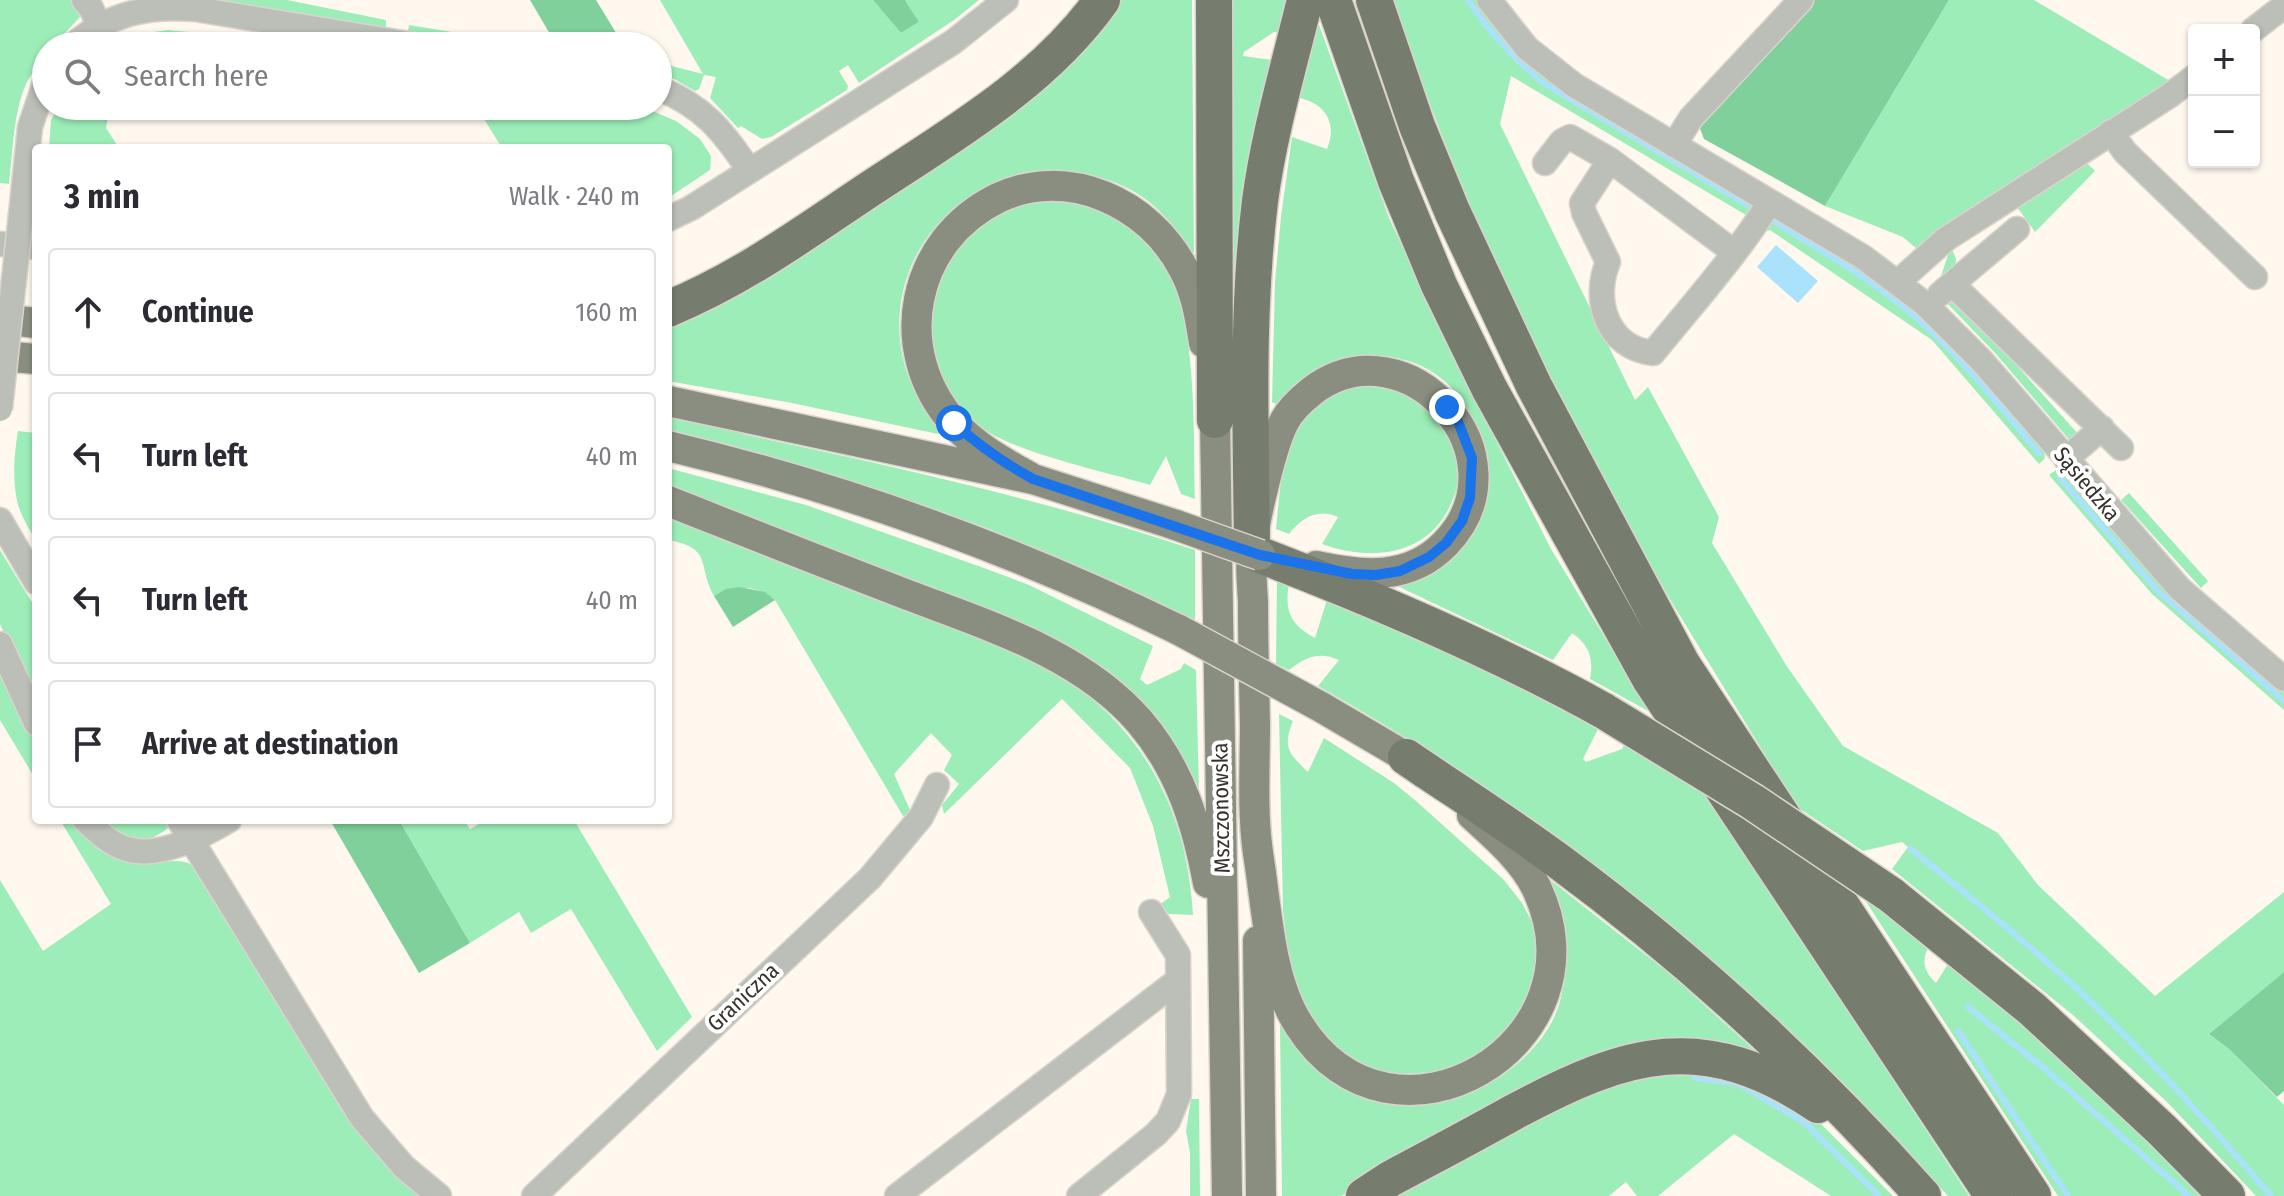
<!DOCTYPE html>
<html lang="en">
<head>
<meta charset="utf-8">
<style>
  body { margin:0; font-family:"Fira Sans Condensed",sans-serif; background:#f7f7f7; color:#2b2b33 }
  .controls { position:absolute; right:24px; top:24px; display:grid; overflow:hidden; border-radius:8px; box-shadow:0 2px 6px #0004 }
  .controls button { width:72px; height:72px; display:grid; place-items:center; padding:0; border:0; border-bottom:2px solid #e1e1e2; background:#fff; color:#2b2b33; font:40px sans-serif }
  .stop { position:absolute; width:24px; height:24px; margin:-18px; border:6px solid #1a73e8; border-radius:50%; background:#fff }
  .stop.end { background:#1a73e8; border-color:#fff; box-shadow:0 2px 8px #0008 }
  .list { margin:0; padding:0; list-style:none }
  h2 { display:flex; justify-content:space-between; align-items:center; height:104px; margin:0; padding:0 32px; font-size:34px }
  h2 small { font-size:26px; font-weight:400; color:#7c7c81 }
  .list li { display:grid; grid-template-columns:52px 1fr auto; gap:24px; align-items:center; box-sizing:border-box; height:128px; margin:0 16px 16px; padding:0 16px; border:2px solid #e1e1e2; border-radius:8px }
  .list b { display:block; font-size:30px; white-space:nowrap }
  .list em { font-size:26px; font-style:normal; color:#7c7c81 }
  .icon { flex:none; width:44px; height:44px; fill:none; stroke:currentColor; stroke-width:2; stroke-linecap:round; stroke-linejoin:round }
  .map { position:relative; flex:none; width:2284px; height:1196px; overflow:hidden }
  .search { position:absolute; background:#fff; box-shadow:0 2px 6px #0004; left:32px; top:32px; width:640px; height:88px; display:flex; align-items:center; gap:20px; box-sizing:border-box; padding:0 28px; border-radius:44px; color:#7c7c81; font-size:30px }
  .panel { position:absolute; background:#fff; box-shadow:0 2px 6px #0004; left:32px; top:144px; width:640px; height:680px; border-radius:8px }
  .map>svg:first-child { display:block }
  .green { fill:#9dedb8 }
  .forest { fill:#7fd09b }
  .water { fill:#aae2fb }
  .lines { fill:none; stroke-linecap:round; stroke-linejoin:round }
  .stream { stroke:#aae2fb; stroke-width:6 }
  .minor-casing { stroke:#dbd4cc; stroke-width:27 }
  .major-casing { stroke:#dbd4cc; stroke-width:33 }
  .highway-casing { stroke:#dbd4cc; stroke-width:39 }
  .minor { stroke:#bcbfb8; stroke-width:24 }
  .major { stroke:#898e81; stroke-width:30 }
  .highway { stroke:#767d6e; stroke-width:36 }
  .minor-bridge-casing { stroke:#dbd4cc; stroke-width:27; stroke-linecap:butt }
  .major-bridge-casing { stroke:#dbd4cc; stroke-width:33; stroke-linecap:butt }
  .highway-bridge-casing { stroke:#dbd4cc; stroke-width:39; stroke-linecap:butt }
  .minor-bridge { stroke:#bcbfb8; stroke-width:24 }
  .major-bridge { stroke:#898e81; stroke-width:30 }
  .highway-bridge { stroke:#767d6e; stroke-width:36 }
  .route { stroke:#1a73e8; stroke-width:10 }
  .labels { text-anchor:middle; dominant-baseline:central; stroke-width:8; stroke-linejoin:round; paint-order:stroke }
  .street-label { font-size:22px; fill:#35312b; stroke:#fff }
</style>
</head>
<body>
<div class="map">
<svg width="2284" height="1196" viewBox="0 0 2284 1196">
  <rect width="100%" height="100%" fill="#fff8ef"/>
  <path class="green" d="M0,0H70L75,3L80,17L53,46H46C46,60 32,71 26,84C13,114 13,152 9,184L0,183Z
    M220,0H287L386,20V30Z
    M660,0H873L901,33L919,22L905,0H979L954,20L859,83L848,65L839,71L848,86L847,90L771,137L762,139L741,126L738,128L710,98L716,77L704,75L699,89L695,91L674,79L659,75L660,63L703,74Z
    M1120,0H1192L1194,254C1176,227 1155,201 1125,187C1004,129 870,236 905,367C912,391 927,411 941,431L938,434L792,403L668,381V324L1114,8Z
    M1230,0H1289L1281,33L1274,32L1244,52L1243,56L1272,60L1241,231L1232,307Z
    M1394,0H1476L1514,51L1546,79L1756,207L1747,223L1746,215L1511,76L1500,124L1635,400L1648,387L1719,517L1712,543L1786,665L1843,746L1998,833L2038,885L2155,996L2284,892V972L2209,1034L2229,1049L2284,1105V1196H2256L2168,1103L2074,1016L1892,869L1908,847L1902,842L1863,851L1797,807L1674,606L1587,455L1488,252L1425,92Z
    M1949,0H2034L2175,84L1917,249L1903,237L1825,206Z
    M1318,22L1389,218L1457,364L1551,549L1650,712L1590,679C1594,658 1589,645 1572,633L1553,660L1391,583L1412,577C1431,551 1450,524 1468,498C1473,491 1483,481 1485,473C1488,459 1481,443 1477,431C1447,340 1333,332 1278,405L1272,402L1275,282L1281,217L1292,137L1327,149C1338,123 1325,104 1300,98Z
    M409,25L483,37L481,46L407,36Z
    M168,30L260,39L301,46H112L132,35Z
    M59,106H114L109,112L106,128L119,148H49L51,120Z
    M476,106L643,107L676,121L700,139L711,156L710,170L668,198V148H502Z
    M2085,161L2095,171L2035,232L2017,207L1952,249L1956,259L1955,268L1940,279L1950,249Z
    M1065,199C1081,204 1104,207 1117,216C1130,225 1149,241 1158,253C1199,308 1193,431 1195,499L1181,494L1166,456L1150,485C1106,472 1011,452 978,425C965,415 951,399 942,384C913,334 934,259 979,225C1004,206 1035,202 1065,199Z
    M1776,216L1887,287L1934,326L2044,448L2045,458L2039,464L1932,340L1770,230L1763,232Z
    M1951,292L2080,436L2072,443L1996,354L1945,301Z
    M1400,387C1409,392 1424,397 1432,405C1438,411 1442,424 1446,432C1450,441 1457,451 1460,460C1463,471 1458,485 1454,496C1434,555 1374,563 1322,544L1338,517C1317,508 1302,518 1289,534L1276,529C1281,484 1281,432 1321,403C1329,397 1339,390 1349,388C1365,385 1384,387 1400,387Z
    M668,416L740,428L742,434C895,467 1047,500 1195,550V620L1104,578L984,527L831,477L668,431Z
    M18,431L36,433V541C31,532 25,523 21,513C11,489 14,455 18,431Z
    M668,468L806,505L984,568L1029,585L1153,646L1140,679L1147,685L1181,669L1184,663L1196,670L1199,791L1169,741L1145,710L741,518L668,486Z
    M2056,470L2062,471L2231,649L2284,693V710L2152,594L2049,475Z
    M2129,493L2208,581L2201,588L2121,500Z
    M668,516C745,546 822,576 900,607C946,625 996,640 1040,664C1138,717 1187,805 1193,915L1169,914L1159,905L1170,897L1153,826L1130,768L1062,699L944,814L942,805L959,784L944,770L952,755L931,733L894,774L910,810L909,814L903,816L775,600C755,584 735,585 714,596C697,564 713,548 668,540Z
    M0,550L36,609V703L0,624Z
    M1277,579L1289,584C1284,611 1291,625 1315,638L1327,600L1497,674L1598,729L1583,759L1586,762L1622,749L1626,742L1702,788L1969,1196H1948C1768,991 1555,820 1318,686L1339,660C1319,651 1305,657 1289,670L1276,664Z
    M0,663L36,741V780L0,720Z
    M1279,714L1293,721C1282,747 1289,754 1308,772L1324,738L1394,783L1416,801L1504,880L1522,903L1532,922L1538,947L1532,992L1516,1023L1466,1064L1437,1072L1385,1075L1339,1054L1310,1022L1290,969L1283,910Z
    M60,820H72C90,846 115,863 148,863C164,864 177,857 192,865L344,1114L392,1168L422,1196H0V880L43,951L111,904Z
    M99,820H163L168,828C141,850 124,837 99,820Z
    M399,820H464L470,829L486,820H574L692,1017L657,1051L571,909L531,933L519,912L470,943Z
    M1549,879L1670,974L1763,1058L1719,1042L1684,1040L1364,1177L1342,1196H1282L1280,1024C1299,1056 1328,1086 1365,1098C1389,1105 1419,1107 1444,1102C1492,1091 1550,1048 1561,997C1564,985 1565,973 1566,961C1568,930 1564,907 1549,879Z
    M1859,891L1930,945C1921,959 1923,971 1936,983L1948,964L1989,992L2206,1196H2058Z
    M1652,1070L1735,1078L1816,1119L1893,1196H1831L1734,1134L1658,1196H1637L1626,1182L1609,1196H1384L1568,1095Z
    M1191,1099H1199L1200,1196H1190V1153L1186,1131Z"/>
  <path class="forest" d="M530,0H596L624,46H557Z
    M873,0H905L919,22L901,33Z
    M1812,0H1949L1825,206L1704,139L1699,126Z
    M740,587L765,592L775,600L733,627L714,596L726,589Z
    M330,820H399L470,943L419,973Z
    M2284,972V1091L2277,1097L2229,1049L2209,1034Z"/>
  <path class="water" d="M1776,245L1818,281L1798,303L1757,267Z"/>
  <g class="lines">
    <path class="stream" d="M1468,0C1489,33 1513,58 1543,83L1749,206
      M1776,223C1824,252 1872,280 1914,316C1961,356 2000,407 2039,453
      M2060,478L2158,591L2284,701
      M1911,849C1971,898 2031,946 2088,999C2153,1061 2213,1128 2271,1196
      M1968,1007L2046,1070L2189,1196
      M1958,1031L2068,1196
      M1695,1078L1739,1084L1805,1123L1879,1196"/>
    <g class="minor-casing">
      <path id="minor" d="M84,0L91,8L99,25
        M1489,0L1527,48L1574,85L1863,257L1925,304L1982,361L2180,589L2284,679
        M2253,30L2284,6
        M72,46C108,14 147,5 195,9L421,46
        M658,88C703,106 723,131 749,170
        M2111,132L2125,152L2255,277
        M1674,145L1691,118L1801,0
        M1545,163L1562,141L1570,137L1610,160
        M21,214L30,127L46,80
        M668,219L691,208L953,42L1006,0
        M0,244L36,247
        M1734,252L1610,160L1582,203L1584,213L1608,262C1592,300 1607,348 1653,353C1693,304 1736,256 1770,202
        M1898,282L1946,239L2169,96L2194,77
        M1952,284L2121,448
        M1940,294L2017,229
        M2066,459L2102,428
        M0,520L36,582
        M0,644L36,723
        M85,820C97,831 110,844 127,849C158,859 203,836 229,820
        M179,820L362,1118L404,1167L439,1196
        M534,1196L870,878L921,817L937,785
        M897,1196L1177,981
        M1079,1196L1156,1134L1168,1121L1179,1094L1178,955L1151,912"/>
    </g>
    <g class="major-casing">
      <path id="major" d="M0,319L36,323
        M0,356L36,359
        M1212,399L1215,420L1227,1196
        M668,401L1033,479L1176,525
        M668,446C844,488 1017,551 1179,630
        M1033,479C1005,463 976,448 954,423C890,351 910,241 998,198C1068,165 1149,203 1183,268C1196,291 1200,317 1204,343
        M668,501C744,531 819,561 895,590C979,623 1079,651 1140,722C1180,769 1197,824 1208,883
        M1316,566C1362,576 1409,581 1445,544C1530,457 1407,319 1312,391C1302,399 1291,409 1285,420C1272,443 1255,518 1252,545C1250,564 1252,584 1253,602C1253,643 1254,683 1255,724C1255,766 1252,811 1258,853C1267,907 1269,979 1299,1025C1392,1173 1611,1043 1536,887C1522,859 1495,836 1472,815
        M1321,707L1406,757L1424,773
        M1258,941L1261,1196"/>
    </g>
    <g class="highway-casing">
      <path id="highway" d="M1214,0L1215,420
        M1333,0L1396,181L1439,285L1489,388L1541,482L1650,679L1993,1196
        M1374,0L1417,126L1452,211L1534,386L1682,664L2033,1196
        M668,309C741,279 801,235 867,191C950,136 1043,83 1102,0
        M1252,547C1251,432 1246,316 1260,201C1269,133 1289,66 1305,0
        M1260,555C1377,600 1494,650 1604,711
        M1406,757C1456,791 1508,824 1557,860C1690,958 1813,1072 1923,1196
        M1891,895L2032,1009L2162,1130L2227,1196
        M1364,1196L1390,1179C1431,1157 1473,1135 1514,1112C1628,1051 1703,1028 1818,1105"/>
    </g>
    <use href="#minor" class="minor"/>
    <use href="#major" class="major"/>
    <use href="#highway" class="highway"/>
    <g class="minor-bridge-casing">
      <path id="minor-bridge" d="M0,409L21,214"/>
    </g>
    <g class="major-bridge-casing">
      <path id="major-bridge" d="M1176,525L1260,555
        M1179,630L1321,707"/>
    </g>
    <g class="highway-bridge-casing">
      <path id="highway-bridge" d="M1604,711L1753,802L1891,895"/>
    </g>
    <use href="#minor-bridge" class="minor-bridge"/>
    <use href="#major-bridge" class="major-bridge"/>
    <use href="#highway-bridge" class="highway-bridge"/>
  </g>
  <g class="lines">
    <path class="route" d="M954,423C979,446 1004,463 1033,479L1260,555L1352,574L1376,575L1400,571L1429,557L1446,543L1462,521L1470,498L1472,458L1457,419L1447,407"/>
  </g>
  <g class="labels">
    <g class="street-label">
      <text transform="translate(2087 484) rotate(50)">Sąsiedzka</text>
      <text transform="translate(1221 808) rotate(-91)">Mszczonowska</text>
      <text transform="translate(743 997) rotate(-43)">Graniczna</text>
    </g>
  </g>
</svg>
<div class="controls">
<button>+</button>
<button>−</button>
</div>
<div class="stop" style="left:954px;top:423px"></div>
<div class="stop end" style="left:1447px;top:407px"></div>
<div class="search"><svg class="icon" aria-label="search" viewBox="0 0 24 24"><circle cx="10" cy="10" r="6"/><path d="M15 15l6 6"/></svg>Search here</div>
<section class="panel">
<h2>3 min<small>Walk · 240 m</small></h2>
<ul class="list">
<li><svg class="icon" aria-label="ahead" viewBox="0 0 24 24"><path d="M12 20V5M6 11l6-6 6 6"/></svg><div><b>Continue</b></div><em>160 m</em></li>
<li><svg class="icon" aria-label="left" viewBox="0 0 24 24"><path d="M17 20v-9H6M10 6l-5 5 5 5"/></svg><div><b>Turn left</b></div><em>40 m</em></li>
<li><svg class="icon" aria-label="left" viewBox="0 0 24 24"><path d="M17 20v-9H6M10 6l-5 5 5 5"/></svg><div><b>Turn left</b></div><em>40 m</em></li>
<li><svg class="icon" aria-label="arrive" viewBox="0 0 24 24"><path d="M6 21V4h12l-3 4 3 4H6"/></svg><div><b>Arrive at destination</b></div></li>
</ul>
</section>
</div>
</body>
</html>
